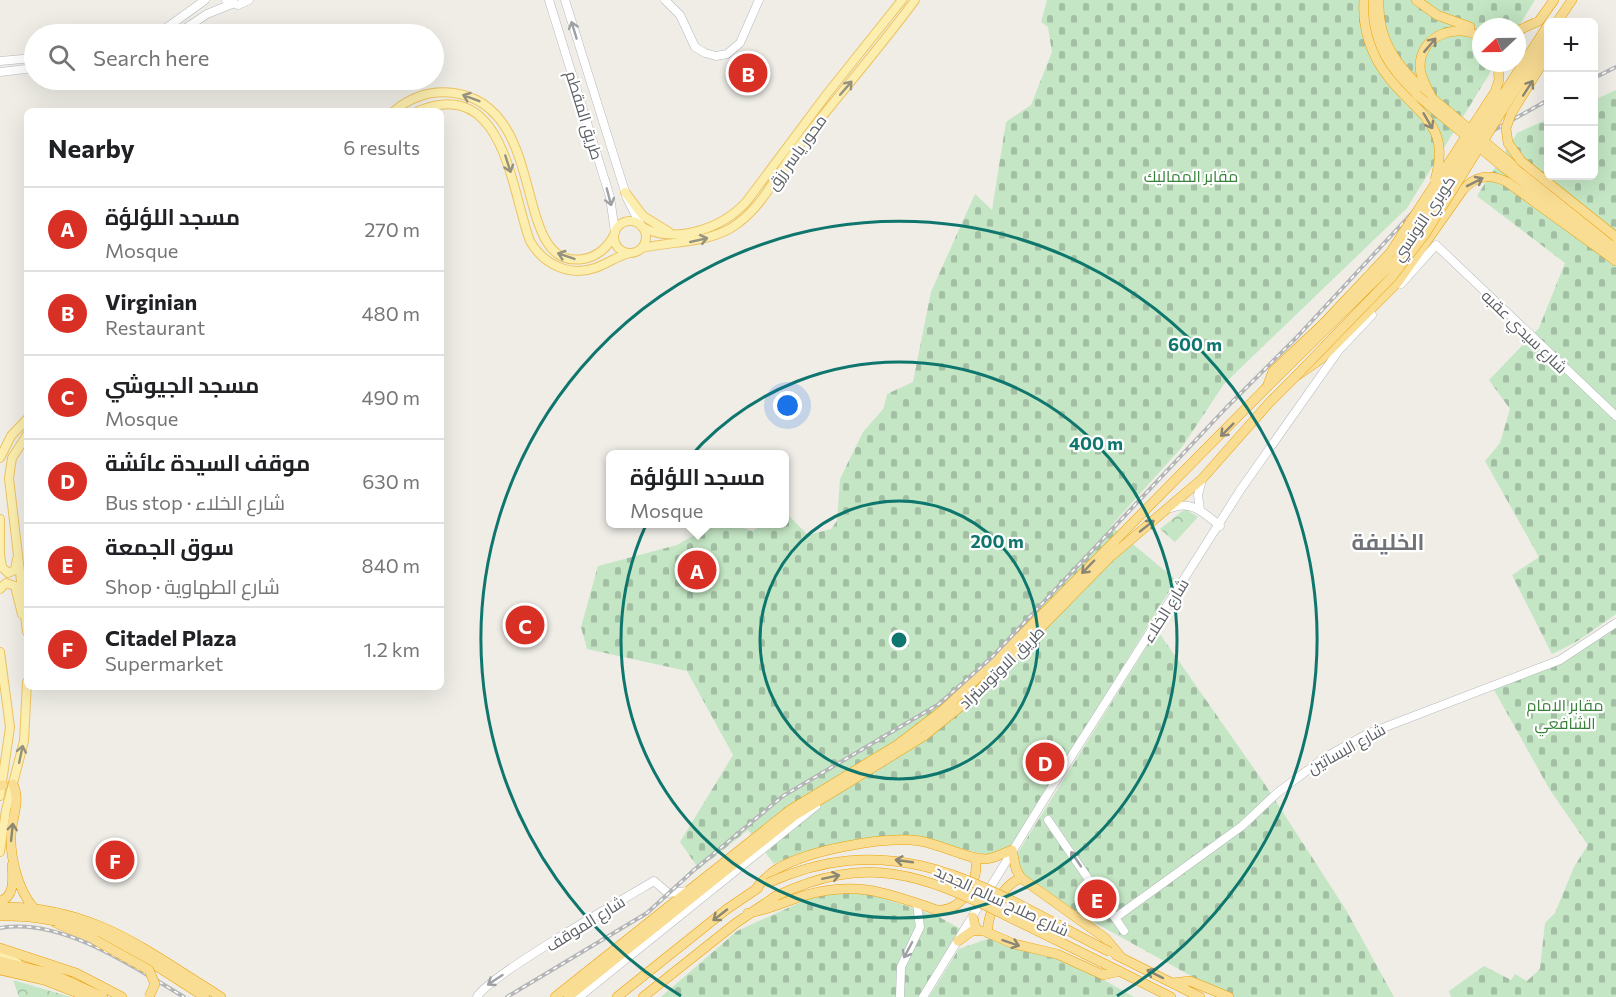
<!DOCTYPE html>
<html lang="en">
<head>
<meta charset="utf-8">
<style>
  body { margin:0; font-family:Commissioner,Cairo,sans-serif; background:#f2f2f2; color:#202124 }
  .controls { position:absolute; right:18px; top:18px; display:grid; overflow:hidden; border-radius:9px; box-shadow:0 6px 24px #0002 }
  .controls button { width:54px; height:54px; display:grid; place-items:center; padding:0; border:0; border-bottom:2px solid #e0e0e0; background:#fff; color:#202124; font:30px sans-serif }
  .compass { position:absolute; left:1472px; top:18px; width:54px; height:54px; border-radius:50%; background:#fff; box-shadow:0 6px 24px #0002; rotate:248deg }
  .you { position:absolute; left:788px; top:406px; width:21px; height:21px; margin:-15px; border:4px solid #fff; border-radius:50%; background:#1a73e8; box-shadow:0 0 0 9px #1a73e833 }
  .badge { display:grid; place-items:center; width:39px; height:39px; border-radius:50%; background:#d93025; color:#fff; font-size:20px; font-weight:700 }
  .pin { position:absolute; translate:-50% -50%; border:3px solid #fff; box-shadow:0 2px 6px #0006 }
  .popup { position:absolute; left:606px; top:450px; width:183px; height:78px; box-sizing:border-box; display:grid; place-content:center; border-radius:9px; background:#fff; filter:drop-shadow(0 2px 4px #0005); font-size:20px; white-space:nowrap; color:#757577 }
  .popup b { font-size:22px; color:#202124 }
  .popup::after { content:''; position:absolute; left:50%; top:100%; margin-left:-12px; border:12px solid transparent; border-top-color:#fff }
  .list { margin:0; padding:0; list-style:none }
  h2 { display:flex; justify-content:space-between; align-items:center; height:78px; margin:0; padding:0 24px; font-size:26px }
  h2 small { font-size:20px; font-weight:400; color:#757577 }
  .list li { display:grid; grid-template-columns:39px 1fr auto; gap:18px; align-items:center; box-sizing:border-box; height:84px; padding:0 24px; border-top:2px solid #e0e0e0 }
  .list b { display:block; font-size:22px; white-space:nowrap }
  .list p { margin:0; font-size:20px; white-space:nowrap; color:#757577 }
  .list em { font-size:20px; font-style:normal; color:#757577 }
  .icon { flex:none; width:33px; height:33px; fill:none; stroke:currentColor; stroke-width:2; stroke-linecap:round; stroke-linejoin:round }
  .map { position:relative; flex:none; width:1616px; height:997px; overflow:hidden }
  .search { position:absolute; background:#fff; box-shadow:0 6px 24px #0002; left:24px; top:24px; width:420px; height:66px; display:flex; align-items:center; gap:15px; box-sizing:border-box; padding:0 21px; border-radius:33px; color:#757577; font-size:22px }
  .panel { position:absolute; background:#fff; box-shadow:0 6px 24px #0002; left:24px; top:108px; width:420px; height:582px; border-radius:9px }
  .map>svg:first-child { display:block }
  .forest { fill:url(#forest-crowns) }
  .cemetery { fill:url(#cemetery-stones) }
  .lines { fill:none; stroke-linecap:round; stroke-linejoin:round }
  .secondary-casing { stroke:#b4b8bd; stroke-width:9 }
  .primary-casing { stroke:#ecc362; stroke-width:10 }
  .highway-casing { stroke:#eca109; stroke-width:10 }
  .secondary { stroke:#fff; stroke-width:8 }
  .primary { stroke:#fceeae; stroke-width:8 }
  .highway { stroke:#f9dd93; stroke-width:9 }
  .rail-casing { stroke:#b4b5b6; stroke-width:4 }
  .rail { stroke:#fff; stroke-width:1.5; stroke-dasharray:4.5; stroke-linecap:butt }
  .highway-bridge-casing { stroke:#eca109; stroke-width:10; stroke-linecap:butt }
  .highway-bridge { stroke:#f9dd93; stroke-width:9 }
  .oneway { stroke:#9ea0a3 }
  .oneway2 { stroke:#8c8674 }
  .oneway3 { stroke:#95927f }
  .ring { fill:none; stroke:#0f766e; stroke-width:3 }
  .labels { text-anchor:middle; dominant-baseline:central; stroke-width:4.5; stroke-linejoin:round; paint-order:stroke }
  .street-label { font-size:16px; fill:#5d6166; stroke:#fff }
  .park-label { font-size:16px; fill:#38823a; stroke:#fff }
  .district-label { font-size:22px; font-weight:bold; fill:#6f7378; stroke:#fff }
  .centre { fill:#0f766e; stroke:#fff; stroke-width:3 }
  .ring-label { font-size:18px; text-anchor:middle; font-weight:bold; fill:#0f766e; stroke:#fff; stroke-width:4.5; stroke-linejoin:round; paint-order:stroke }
</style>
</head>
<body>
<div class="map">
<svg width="1616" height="997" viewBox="0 0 1616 997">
  <defs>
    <pattern id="forest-crowns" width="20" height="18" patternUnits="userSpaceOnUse" patternTransform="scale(1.5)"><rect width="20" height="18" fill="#c4e6c4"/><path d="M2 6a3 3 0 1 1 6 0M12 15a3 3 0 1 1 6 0" fill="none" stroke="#a2bea3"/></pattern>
    <pattern id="cemetery-stones" width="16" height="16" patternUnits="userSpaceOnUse" patternTransform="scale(1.5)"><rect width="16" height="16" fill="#c4e6c4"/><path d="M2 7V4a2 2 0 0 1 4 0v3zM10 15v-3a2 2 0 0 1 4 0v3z" fill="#a2bea3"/></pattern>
  </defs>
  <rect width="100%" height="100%" fill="#efede6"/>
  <path class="forest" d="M1185,509L1198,517L1175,542L1160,529Z
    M13,980L71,997H19Z"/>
  <path class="cemetery" d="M1047,0H1535L1517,29L1481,27V63H1496L1407,208L1224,384L1182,447L1111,526L1176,580L1006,857C974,855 946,842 915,837C881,831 805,849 774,864L748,830L699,869L680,842L733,755L687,671L587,649L581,627L598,566L677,545L714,524H731L753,531L763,524H784V511L808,535L831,529L837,521L840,479L863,432L884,408L887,394L913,382L931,292L975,194L992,210L1006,122L1031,105L1052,52L1048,27L1041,22Z
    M1616,90V614L1576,642L1552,654L1512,575L1539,557L1485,461L1500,443L1510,409L1489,380L1539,328L1565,263L1477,196L1517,133L1548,119V176H1594V100Z
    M1616,624V997H1451L1449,991L1484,966L1511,980L1515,974L1527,981L1540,969L1545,923L1555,913L1574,867L1588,845L1550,790L1493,688L1563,660Z
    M1157,630L1264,783L1346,910L1394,997H1229L1081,915L1041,886L1009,867Z
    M832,892H864L937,916L961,929L919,997H661L737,931L808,899Z
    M990,938L1015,948L1072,962L1134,997H929L959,949Z"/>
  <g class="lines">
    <g class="secondary-casing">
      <path id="secondary" d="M226,0L238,5L249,0
        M549,0L610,197L615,232
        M565,0L627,198L640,224
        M665,0L680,15L695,47L705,53L716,56L727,54L740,43L759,0
        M158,34L205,0
        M177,34L207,14L232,4
        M0,61L34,58
        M0,72L34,68
        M1401,284L1436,245L1616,416
        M1171,508C1192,500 1204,513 1220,526
        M1200,510L1198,495L1202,479
        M1048,820L1124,931
        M1115,918L1242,826L1277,793L1324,758L1367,734L1560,660L1616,623
        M477,997C488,976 625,898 654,881L668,893L689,891
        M579,997L816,806
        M900,997L901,967L920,927L917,904
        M923,997L1045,798L1241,489L1339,350L1372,315"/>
    </g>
    <g class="primary-casing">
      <path id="primary" d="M394,111C411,97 432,90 454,93C551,107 510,271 583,259C597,257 608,247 614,235
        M418,111C504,75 511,190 530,241C543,264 569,277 595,268C607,264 617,256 630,253
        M625,192L643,216L669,232
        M614 237a16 16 0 1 1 32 0a16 16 0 1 1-32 0Z
        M642,227C676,245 723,228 747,201L827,94L902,0
        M642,248C672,241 703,244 731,228C761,210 774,178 795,151C834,100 877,52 915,0
        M27,435L12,458L9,478L27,632
        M0,458L11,436L27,419
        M0,519V554
        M0,554L2,567L8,573L15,570L17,559
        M0,589L6,583L15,586L22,614
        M0,652L10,727L0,796
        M0,852L6,810L24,741L27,682
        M0,954L18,963"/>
    </g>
    <g class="highway-casing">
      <path id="highway" d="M1372,0C1370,39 1388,70 1417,95
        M1379,0C1377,41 1398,68 1428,94
        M1416,0L1437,15L1470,27
        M1557,22L1572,0
        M1517,31L1539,21L1554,0
        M1432,98C1427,87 1420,78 1420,66C1421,34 1457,23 1481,37
        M1509,162L1616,245
        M1503,167L1616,253
        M13,784C21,802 12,816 11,835C10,857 18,890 33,907
        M0,786L3,785
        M754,891C761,882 768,875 777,869C809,850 884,836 920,841C939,844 971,860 986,859C995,858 1004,853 1012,850L1016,869L1021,878L1105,938L1121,957
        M0,901C15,897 13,878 12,865
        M0,907C94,906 145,950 221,997
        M748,913C769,910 786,901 806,895C857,880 889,894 937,910C961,913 981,879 975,858
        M0,916C87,914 135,953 205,997
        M973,917L975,926L979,931
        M56,923L95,940
        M988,933C986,914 1003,885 1021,878
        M958,941L972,931H984L1014,944L1057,954L1103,975L1120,971
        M0,948L76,973L122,997
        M1116,955L1200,997
        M0,961L53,974L103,997
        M1105,964L1171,997
        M0,970L44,980L88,997
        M1173,983L1190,981L1229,997
        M555,997L790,810L897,745L943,710L997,660L1267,387
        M568,997L794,816L924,736L977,693L1109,558L1202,479L1269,403L1295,377L1321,359L1398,282L1462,191C1474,176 1490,173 1507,182L1616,261
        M617,997L727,909L758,888
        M643,997L736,923L776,896"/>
    </g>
    <use href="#secondary" class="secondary"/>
    <use href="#primary" class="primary"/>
    <use href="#highway" class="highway"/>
    <g class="rail-casing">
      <path id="rail" d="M1594,78L1616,67
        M0,928C61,917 134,967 184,997
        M507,997L647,913L694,870L783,796L939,704L991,658L1226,408L1296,338L1414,211L1455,152L1548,100"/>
    </g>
    <use href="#rail" class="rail"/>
    <g class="highway-bridge-casing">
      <path id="highway-bridge" d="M1364,0C1362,28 1371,56 1389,78C1417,114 1452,124 1435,180
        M1548,54L1511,114L1506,128L1508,143L1521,161L1616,237
        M1417,95L1503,167
        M1432,98L1509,162
        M1295,377L1392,277L1425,234L1547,39
        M1267,387L1397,259L1548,25
        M1267,387L1273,371L1323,324L1390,253L1495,92L1499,80L1498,63
        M768,883C903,822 992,893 1110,952
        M776,896C867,853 922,874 1007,916C1039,932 1072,948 1105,964
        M95,940L149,970L155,984L149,997"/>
    </g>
    <use href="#highway-bridge" class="highway-bridge"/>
  </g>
  <defs><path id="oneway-shaft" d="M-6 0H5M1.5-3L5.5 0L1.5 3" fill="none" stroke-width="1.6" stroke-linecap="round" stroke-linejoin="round" transform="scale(1.5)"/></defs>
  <g class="oneway">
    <use href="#oneway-shaft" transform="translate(574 30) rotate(-107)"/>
    <use href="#oneway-shaft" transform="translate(609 197) rotate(75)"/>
    <use href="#oneway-shaft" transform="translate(1076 859) rotate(-124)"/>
    <use href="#oneway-shaft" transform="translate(908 950) rotate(118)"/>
    <use href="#oneway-shaft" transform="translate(495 980) rotate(147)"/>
  </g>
  <g class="oneway2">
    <use href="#oneway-shaft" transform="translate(1430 45) rotate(-50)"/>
    <use href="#oneway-shaft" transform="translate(1528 88) rotate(-57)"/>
    <use href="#oneway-shaft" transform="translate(1428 121) rotate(60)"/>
    <use href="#oneway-shaft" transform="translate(1475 182) rotate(-27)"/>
    <use href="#oneway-shaft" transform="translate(1227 430) rotate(135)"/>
    <use href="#oneway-shaft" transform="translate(1147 526) rotate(-38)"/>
    <use href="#oneway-shaft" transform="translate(1088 567) rotate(134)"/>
    <use href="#oneway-shaft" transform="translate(12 832) rotate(-84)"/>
    <use href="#oneway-shaft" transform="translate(904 861) rotate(-172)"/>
    <use href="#oneway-shaft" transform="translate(831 877) rotate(-12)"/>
    <use href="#oneway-shaft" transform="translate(720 915) rotate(142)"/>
    <use href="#oneway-shaft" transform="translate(1011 943) rotate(19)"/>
    <use href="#oneway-shaft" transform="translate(1155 974) rotate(-153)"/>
  </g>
  <g class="oneway3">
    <use href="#oneway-shaft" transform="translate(846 88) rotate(-49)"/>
    <use href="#oneway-shaft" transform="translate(471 98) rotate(-159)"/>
    <use href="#oneway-shaft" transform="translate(508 164) rotate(72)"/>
    <use href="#oneway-shaft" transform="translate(699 240) rotate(-13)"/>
    <use href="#oneway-shaft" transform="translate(566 256) rotate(-161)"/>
    <use href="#oneway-shaft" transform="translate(21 754) rotate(-78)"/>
  </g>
  <g class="ring">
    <circle cx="899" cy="640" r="139"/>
    <circle cx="899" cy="640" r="278"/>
    <path d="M681 996A418 418 0 1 1 1117 996"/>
  </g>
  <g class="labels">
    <g class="street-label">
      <text transform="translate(585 115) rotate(73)">طريق المقطم</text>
      <text transform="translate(796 152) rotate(-54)">محور ياسر رزق</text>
      <text transform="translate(1423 218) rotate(-56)">كوبري التونسي</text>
      <text transform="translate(1525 331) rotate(44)">شارع سيدي عقبه</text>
      <text transform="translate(1165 610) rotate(-58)">شارع الخلاء</text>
      <text transform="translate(1001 667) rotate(-44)">طريق الاوتوستراد</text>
      <text transform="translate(1346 748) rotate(-29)">شارع البساتين</text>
      <text transform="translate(1002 900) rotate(25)">شارع صلاح سالم الجديد</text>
      <text transform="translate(585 923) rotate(-32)">شارع الموقف</text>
    </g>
    <g class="park-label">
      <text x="1191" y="175">مقابر المماليك</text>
      <text x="1565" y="704">مقابر الامام<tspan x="1565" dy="18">الشافعي</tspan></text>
    </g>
    <g class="district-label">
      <text x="1388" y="541">الخليفة</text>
    </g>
  </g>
  <circle cx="899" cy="640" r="9" class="centre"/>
  <g class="ring-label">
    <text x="1195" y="351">600 m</text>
    <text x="1096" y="450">400 m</text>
    <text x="997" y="548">200 m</text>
  </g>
</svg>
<div class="controls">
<button>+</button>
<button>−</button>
<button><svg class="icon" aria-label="layers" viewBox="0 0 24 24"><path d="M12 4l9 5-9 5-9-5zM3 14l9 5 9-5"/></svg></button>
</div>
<svg class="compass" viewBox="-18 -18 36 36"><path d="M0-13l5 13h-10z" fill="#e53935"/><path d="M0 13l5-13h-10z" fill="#757577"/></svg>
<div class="you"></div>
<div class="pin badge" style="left:697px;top:570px">A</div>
<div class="popup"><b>مسجد اللؤلؤة</b>Mosque</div>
<div class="pin badge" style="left:748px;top:73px">B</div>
<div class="pin badge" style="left:525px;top:625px">C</div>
<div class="pin badge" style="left:1045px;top:762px">D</div>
<div class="pin badge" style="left:1097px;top:899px">E</div>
<div class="pin badge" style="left:115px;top:860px">F</div>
<div class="search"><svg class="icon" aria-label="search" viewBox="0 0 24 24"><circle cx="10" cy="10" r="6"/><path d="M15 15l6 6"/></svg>Search here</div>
<section class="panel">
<h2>Nearby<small>6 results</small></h2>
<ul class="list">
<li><span class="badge">A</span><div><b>مسجد اللؤلؤة</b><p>Mosque</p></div><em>270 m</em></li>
<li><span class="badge">B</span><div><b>Virginian</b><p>Restaurant</p></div><em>480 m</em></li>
<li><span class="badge">C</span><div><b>مسجد الجيوشي</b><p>Mosque</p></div><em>490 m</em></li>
<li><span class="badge">D</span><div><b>موقف السيدة عائشة</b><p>Bus stop · شارع الخلاء</p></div><em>630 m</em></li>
<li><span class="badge">E</span><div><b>سوق الجمعة</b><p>Shop · شارع الطهاوية</p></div><em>840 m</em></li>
<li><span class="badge">F</span><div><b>Citadel Plaza</b><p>Supermarket</p></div><em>1.2 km</em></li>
</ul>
</section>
</div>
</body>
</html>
